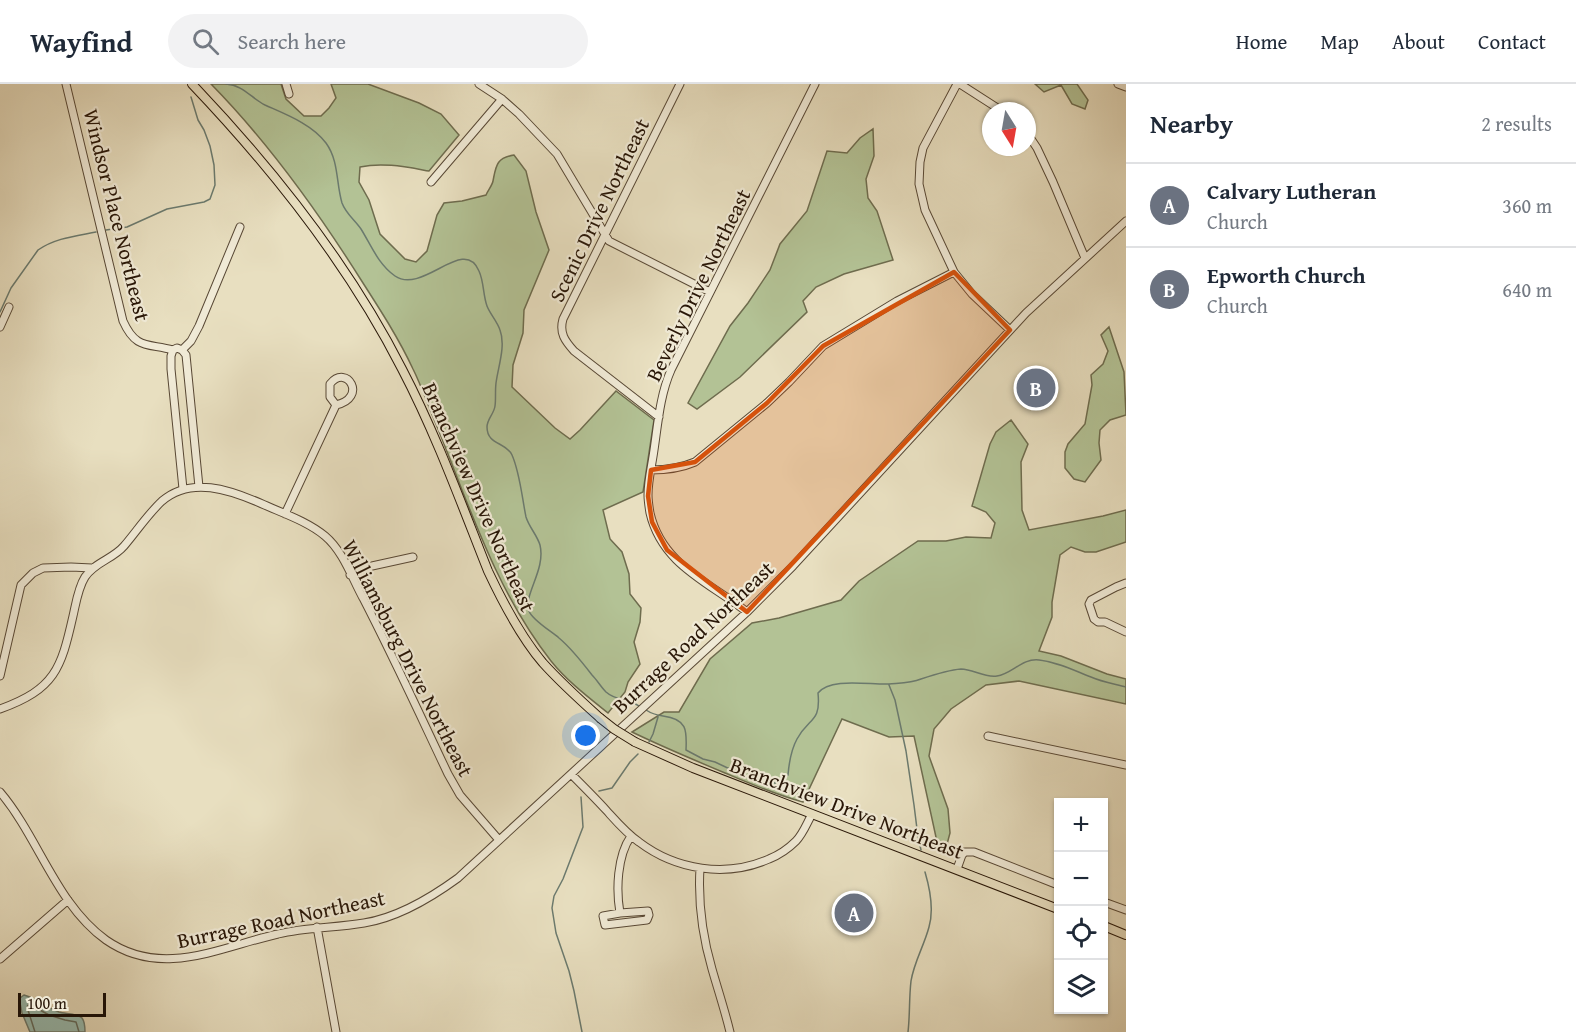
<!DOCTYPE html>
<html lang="en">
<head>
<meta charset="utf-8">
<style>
  body { margin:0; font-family:"Gentium Book Plus",serif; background:#f2f2f3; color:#1f2937 }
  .controls { position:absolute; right:18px; bottom:18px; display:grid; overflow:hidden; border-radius:0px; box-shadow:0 2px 4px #0004 }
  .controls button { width:54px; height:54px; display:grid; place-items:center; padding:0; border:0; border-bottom:2px solid #e0e1e3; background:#fff; color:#1f2937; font:30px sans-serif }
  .compass { position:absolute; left:982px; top:18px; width:54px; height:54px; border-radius:50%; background:#fff; box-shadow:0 2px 4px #0004; rotate:169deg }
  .scale { position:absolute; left:18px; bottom:15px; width:88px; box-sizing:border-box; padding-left:6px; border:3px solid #281607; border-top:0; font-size:16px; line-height:21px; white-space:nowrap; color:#281607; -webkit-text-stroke:4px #f0ead6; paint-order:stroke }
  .you { position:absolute; left:586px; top:652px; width:21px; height:21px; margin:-15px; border:4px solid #fff; border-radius:50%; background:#1a73e8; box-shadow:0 0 0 9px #1a73e833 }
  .badge { display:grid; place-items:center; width:39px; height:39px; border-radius:50%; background:#ea580c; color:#fff; font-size:20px; font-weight:700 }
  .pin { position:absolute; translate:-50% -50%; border:3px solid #fff; box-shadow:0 2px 6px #0006 }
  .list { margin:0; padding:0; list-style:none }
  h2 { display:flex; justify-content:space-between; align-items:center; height:78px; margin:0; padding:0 24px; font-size:26px }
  h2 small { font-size:20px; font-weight:400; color:#747a83 }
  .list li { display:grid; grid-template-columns:39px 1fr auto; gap:18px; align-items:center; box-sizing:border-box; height:84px; padding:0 24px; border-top:2px solid #e0e1e3 }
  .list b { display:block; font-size:22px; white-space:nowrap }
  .list p { margin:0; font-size:20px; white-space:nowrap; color:#747a83 }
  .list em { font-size:20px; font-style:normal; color:#747a83 }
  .icon { flex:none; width:33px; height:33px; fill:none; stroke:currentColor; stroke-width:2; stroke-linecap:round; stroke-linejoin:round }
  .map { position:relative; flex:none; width:1126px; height:948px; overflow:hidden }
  header { display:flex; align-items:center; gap:36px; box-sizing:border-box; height:84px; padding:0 30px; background:#fff; border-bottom:2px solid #e0e1e3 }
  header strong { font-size:28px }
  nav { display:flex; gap:33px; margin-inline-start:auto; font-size:21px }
  .search { width:420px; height:54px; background:#f2f2f3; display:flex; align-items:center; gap:15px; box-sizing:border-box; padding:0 21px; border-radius:33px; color:#747a83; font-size:22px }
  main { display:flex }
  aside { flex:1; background:#fff }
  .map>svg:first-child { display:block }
  .green { fill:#b3c295; stroke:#6e6c4e; stroke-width:1.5 }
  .water { fill:#97bdb3; stroke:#6b7a6e; stroke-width:1.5 }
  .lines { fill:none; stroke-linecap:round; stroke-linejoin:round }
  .shore { stroke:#606a5d; stroke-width:1.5 }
  .stream { stroke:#6b7a6e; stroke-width:1.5 }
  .minor-casing { stroke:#584835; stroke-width:9 }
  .major-casing { stroke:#281607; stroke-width:10 }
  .minor { stroke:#f0ead6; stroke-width:7 }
  .major { stroke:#e8dfc0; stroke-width:8 }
  .major-bridge-casing { stroke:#281607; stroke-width:10; stroke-linecap:butt }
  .major-bridge { stroke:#e8dfc0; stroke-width:8 }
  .marked { fill:#d5520c; fill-opacity:0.2; stroke:#d5520c; stroke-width:4.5; stroke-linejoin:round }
  .labels { text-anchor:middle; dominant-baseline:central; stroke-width:4.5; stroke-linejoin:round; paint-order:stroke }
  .street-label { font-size:21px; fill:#281607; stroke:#f0ead6 }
</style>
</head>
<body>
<header>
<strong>Wayfind</strong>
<div class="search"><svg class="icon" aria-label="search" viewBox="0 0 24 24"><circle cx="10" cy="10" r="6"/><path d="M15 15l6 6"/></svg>Search here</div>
<nav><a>Home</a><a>Map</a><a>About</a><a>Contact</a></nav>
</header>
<main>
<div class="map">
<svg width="1126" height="948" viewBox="0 0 1126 948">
  <rect width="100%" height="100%" fill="#e8dfc0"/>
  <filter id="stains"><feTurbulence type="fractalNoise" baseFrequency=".00333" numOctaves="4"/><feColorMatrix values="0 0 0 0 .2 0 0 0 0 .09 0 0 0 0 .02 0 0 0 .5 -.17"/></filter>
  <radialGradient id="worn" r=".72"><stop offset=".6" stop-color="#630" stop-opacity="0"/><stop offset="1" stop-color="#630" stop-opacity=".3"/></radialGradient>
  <path class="green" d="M211,0H281L286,15L304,32H321L329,24L336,14L331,0H368L419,19L441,30L459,51L429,87C406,83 383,78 360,83L359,98L369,116L380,150L405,175L416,178L427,167L437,131L444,119L462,117L486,111C488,106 492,102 493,97C496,82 496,74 514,71L526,87L536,128L549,166L524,226L523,249L513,281L512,303L555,344L570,355L580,346L616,307L654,336L643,408L603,426L610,455L622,468L629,490L630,510L641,524L640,538L634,558L640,580L628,598L625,608L608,629C588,613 567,597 551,577C496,507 469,421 436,340C428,322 422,303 413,285C399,255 381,227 363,199C319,129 269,59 211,0Z
    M1035,0H1077L1088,16L1085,25L1072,20L1061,1L1044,8Z
    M873,45L874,72L866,95L868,114L877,127L893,176L844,190L816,203L803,217L807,228L740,293L697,325L688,319L730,242L748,219L770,186L780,160L807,127L827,67L847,69L860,54Z
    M1109,243L1124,288L1126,331L1110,336L1100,346L1099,359L1101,376L1085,398L1074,395L1065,384V368L1068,360L1085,340L1092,301L1091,291L1103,280L1108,267L1101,251Z
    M1011,336L1028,360L1021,378L1022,426L1029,446L1103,432L1126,426V458L1096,468H1085L1071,463L1060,471L1052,518V533L1039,567L1061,572L1107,590L1126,595V620L1019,597L986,601L951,625L934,645L929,672L948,725L950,749L946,764L939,767L914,652L889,653L842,635L803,718C776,711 751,700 725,689C694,676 663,663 632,648L664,628H679L710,575L752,539L779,534L841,516L859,497L918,457H946L966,453L991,454L995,439L986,428L972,422L990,360L996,348Z"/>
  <path class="water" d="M24,911C36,914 46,923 59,928C65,930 77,929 82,934C85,938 85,943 85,948H30L22,929L20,919V914Z"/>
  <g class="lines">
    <path class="shore" d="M35,948L27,923L29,920L49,931L65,936L76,938L79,948"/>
    <path class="stream" d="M226,0C243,1 251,14 265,21C285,30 312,40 326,59C339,77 336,99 342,119C346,130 355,136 361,145C371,161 378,180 395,192C423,211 464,151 479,187C484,198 483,211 487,222C490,230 497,237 500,246C506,262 498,283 496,299C495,307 496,315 495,322C494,330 487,335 487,343C487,361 506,358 512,371C520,389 522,414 526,433C529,443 537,451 540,461C546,486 523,511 529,527C532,536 551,547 559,554C571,564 582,578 592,591C597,596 601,603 606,608C616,617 629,615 639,622
      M106,146L127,143L167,125L204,118L210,115L215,101L214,81L210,62L204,46L198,36L191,13
      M0,228L11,204L38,166C55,154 76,152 96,148
      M889,601L895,616L906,667L914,721L918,753L921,766
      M646,626C652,630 656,631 663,632C687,635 687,646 686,666L703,675L715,678L749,694L775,699L788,691C789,679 791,666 797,655C809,633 821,639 818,609C830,593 870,601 889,600C899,599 911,599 921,595C933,591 948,586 961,585C973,585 984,594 997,592C1012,590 1022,574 1039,576C1057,578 1073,586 1091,593C1102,598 1115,600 1126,603
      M649,658L653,650L658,633
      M599,707L612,704L630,678L638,670
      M581,713L583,743L563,795L554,812L552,824L556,849L569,887L574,907L582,948
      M908,948C910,931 909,914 911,897C914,878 924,862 929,843C934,826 930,805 925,788"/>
    <g class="minor-casing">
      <path id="minor" d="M66,0L123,237C136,266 148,259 173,266L177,264L182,266
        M286,0L289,10
        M479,0L502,15L519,30L557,70L609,157L710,208
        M957,0L923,64L920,78L919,100L925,126L954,188L972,210L1010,246
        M960,0L1002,27
        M1118,0L1126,3
        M1027,49L1037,64L1053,98L1085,174
        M431,98L502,15
        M0,243L9,223
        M173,266L171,272V285L183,405
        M182,266L186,271L199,403
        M182,266L191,257L199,242L240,143
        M659,333L574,267C565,257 559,249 563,235L680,0
        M651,386C667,386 681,384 695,378L767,319L789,298L823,262L897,217L954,188
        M285,430L336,321C368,314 347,279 330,300V313L336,321
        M350,491L372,482L413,473
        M1126,499L1116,503L1091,516L1089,520L1094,535L1098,538H1105L1126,548
        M747,528C709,498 662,481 650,429C649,423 648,417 648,411C648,396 652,381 654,366C658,339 660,311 671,286L815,0
        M0,592L21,501L33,489L43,484L71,483L92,484
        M0,625C55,605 61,585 73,532C76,519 78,504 85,493C95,478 113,475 124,462C136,448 148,430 162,417C191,392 230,406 260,419C282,429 307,437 325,452C343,467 352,494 363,514C393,572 420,631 448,690L460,711L499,756
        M988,652L1126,681
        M571,690C583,702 595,714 606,726C616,737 626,749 639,758C676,786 726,794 769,775C779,771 788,765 796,757C803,750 807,739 812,730
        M0,708C39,754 56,820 106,856C162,895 220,863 278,850C306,843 335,844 364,839C396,834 432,813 458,794L747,528L793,482L1026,229L1126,137
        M700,784C698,817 703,854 712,885C718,906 725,927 730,948
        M957,785L962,771L965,768H974L1058,801
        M1104,818L1126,826
        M648,827L649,831L647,836L605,841L603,832L620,829Z
        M620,829C616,806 617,772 631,752
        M317,843L336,948
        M0,875L68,816"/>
    </g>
    <g class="major-casing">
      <path id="major" d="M192,0C274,86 348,179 402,285C436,350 461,419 488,487C503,519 520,552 543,579C561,599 580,616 600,634
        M635,658L693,684L1058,825
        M1104,842L1126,851"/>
    </g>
    <use href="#minor" class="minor"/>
    <use href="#major" class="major"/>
    <g class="major-bridge-casing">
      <path id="major-bridge" d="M600,634L614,645L635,658"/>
    </g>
    <use href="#major-bridge" class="major-bridge"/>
  </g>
  <path class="marked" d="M954,188L1010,246L747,528L667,466L652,438L648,412L651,386L695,378L767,319L823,262Z"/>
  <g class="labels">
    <g class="street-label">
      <text transform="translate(599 126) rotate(-64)">Scenic Drive Northeast</text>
      <text transform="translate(117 131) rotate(76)">Windsor Place Northeast</text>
      <text transform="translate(698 201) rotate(-64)">Beverly Drive Northeast</text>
      <text transform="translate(479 413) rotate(66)">Branchview Drive Northeast</text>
      <text transform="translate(693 553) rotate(-43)">Burrage Road Northeast</text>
      <text transform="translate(408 574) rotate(63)">Williamsburg Drive Northeast</text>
      <text transform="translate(847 724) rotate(21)">Branchview Drive Northeast</text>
      <text transform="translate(281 835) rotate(-12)">Burrage Road Northeast</text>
    </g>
  </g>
  <rect width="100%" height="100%" filter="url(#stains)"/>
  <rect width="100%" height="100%" fill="url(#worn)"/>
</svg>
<div class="controls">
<button>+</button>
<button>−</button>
<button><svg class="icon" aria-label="locate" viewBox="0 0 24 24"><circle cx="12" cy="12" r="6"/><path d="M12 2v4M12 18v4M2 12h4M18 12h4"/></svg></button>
<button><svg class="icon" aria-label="layers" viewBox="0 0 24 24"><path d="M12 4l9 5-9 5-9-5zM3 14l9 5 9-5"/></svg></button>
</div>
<svg class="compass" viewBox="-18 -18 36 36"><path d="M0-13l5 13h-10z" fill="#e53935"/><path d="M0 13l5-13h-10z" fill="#747a83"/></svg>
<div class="scale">100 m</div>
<div class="you"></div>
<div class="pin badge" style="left:854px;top:829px;background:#6b7280">A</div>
<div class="pin badge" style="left:1036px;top:304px;background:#6b7280">B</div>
</div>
<aside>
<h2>Nearby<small>2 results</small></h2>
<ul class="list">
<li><span class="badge" style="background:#6b7280">A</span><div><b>Calvary Lutheran</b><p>Church</p></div><em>360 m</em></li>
<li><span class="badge" style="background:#6b7280">B</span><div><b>Epworth Church</b><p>Church</p></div><em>640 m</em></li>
</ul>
</aside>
</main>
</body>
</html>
